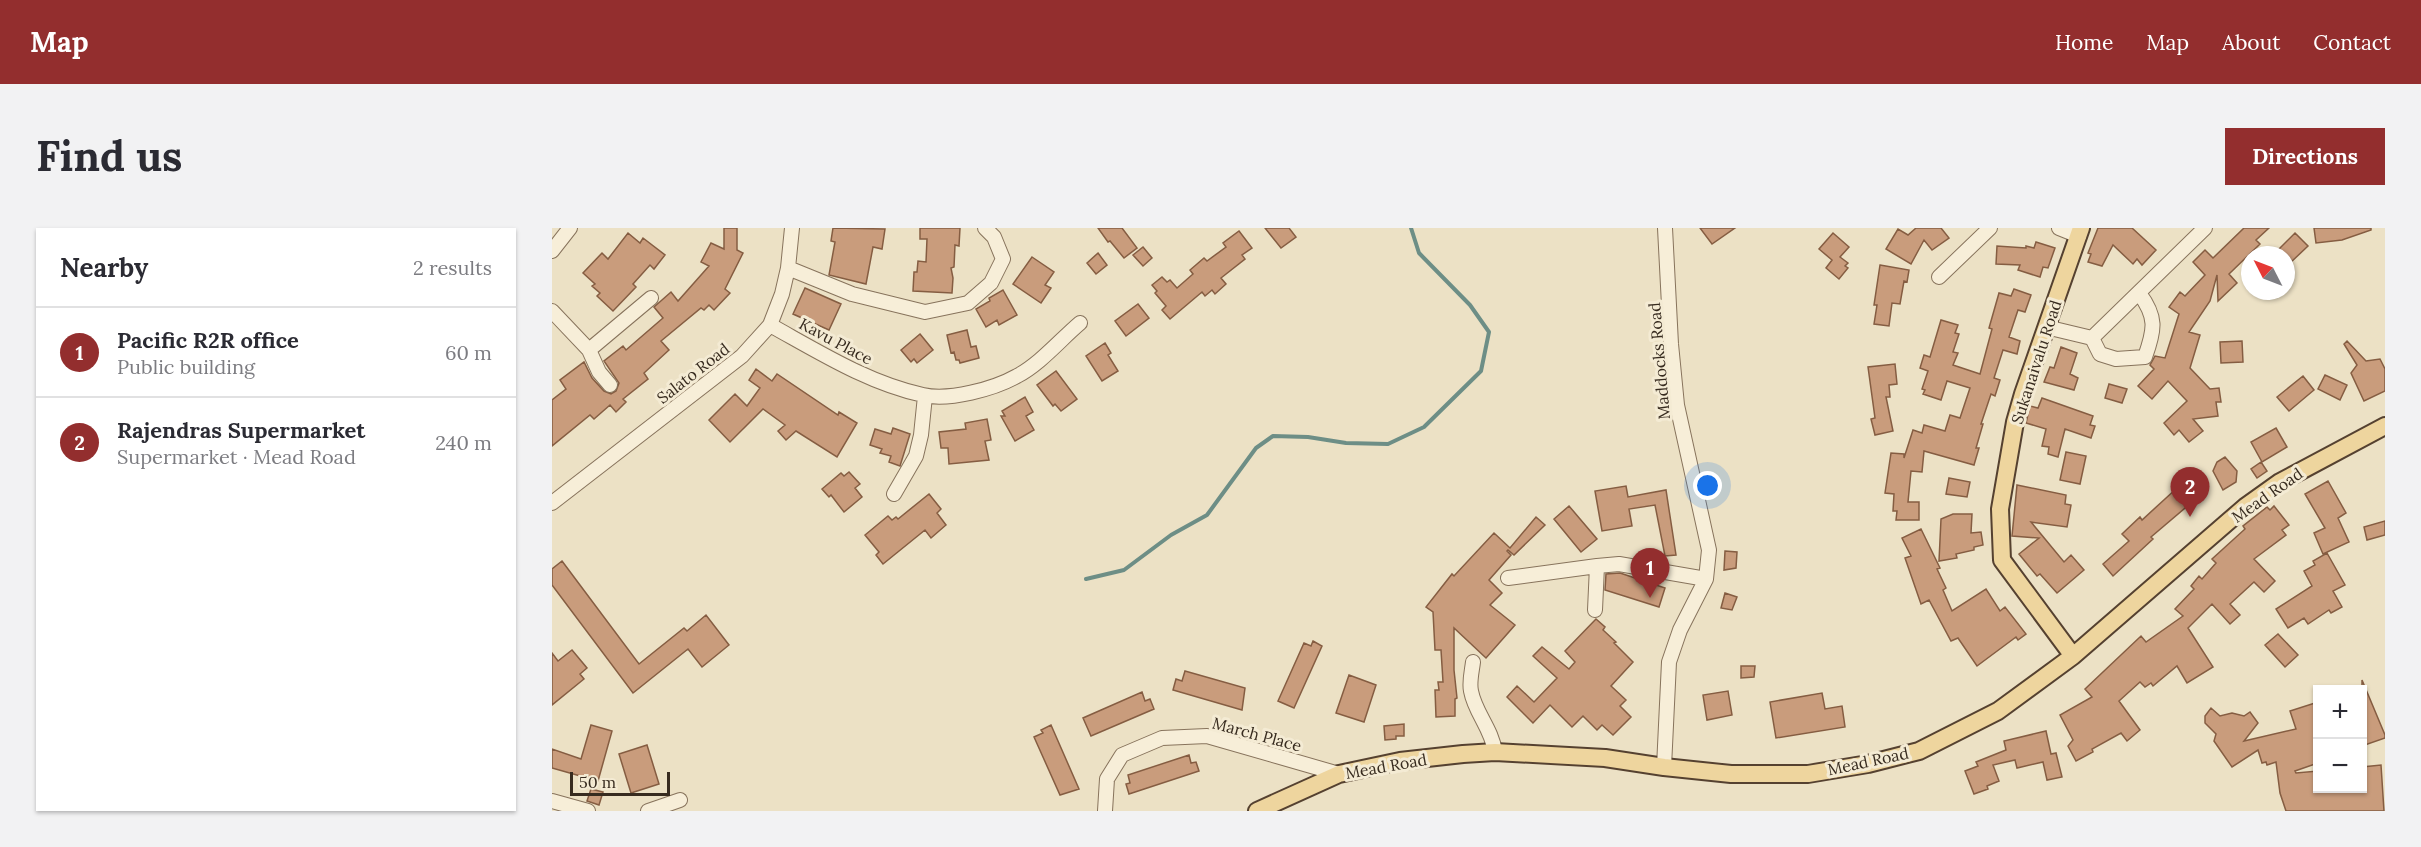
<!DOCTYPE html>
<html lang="en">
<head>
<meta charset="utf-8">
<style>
  body { margin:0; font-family:Lora,serif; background:#f2f2f3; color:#2b2b33 }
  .controls { position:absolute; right:18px; bottom:18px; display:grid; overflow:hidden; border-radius:0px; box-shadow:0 2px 4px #0004 }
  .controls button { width:54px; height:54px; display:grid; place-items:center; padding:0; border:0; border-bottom:2px solid #e1e1e2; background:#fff; color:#2b2b33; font:30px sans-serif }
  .compass { position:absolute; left:1689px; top:18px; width:54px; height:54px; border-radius:50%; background:#fff; box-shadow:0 2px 4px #0004; rotate:312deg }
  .scale { position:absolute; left:18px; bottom:15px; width:100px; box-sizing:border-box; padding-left:6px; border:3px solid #372b1f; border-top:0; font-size:16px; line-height:21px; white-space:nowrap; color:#372b1f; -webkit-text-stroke:4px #f4ebd4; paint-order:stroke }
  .you { position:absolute; left:1156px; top:258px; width:21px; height:21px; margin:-15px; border:4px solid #fff; border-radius:50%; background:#1a73e8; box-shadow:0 0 0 9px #1a73e833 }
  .badge { display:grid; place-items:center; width:39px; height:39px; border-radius:50%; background:#932e2e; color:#fff; font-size:20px; font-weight:700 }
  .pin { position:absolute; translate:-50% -50px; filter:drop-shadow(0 2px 3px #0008) }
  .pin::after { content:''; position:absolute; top:32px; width:21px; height:18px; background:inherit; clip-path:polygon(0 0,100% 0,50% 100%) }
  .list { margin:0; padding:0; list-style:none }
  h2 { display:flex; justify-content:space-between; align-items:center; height:78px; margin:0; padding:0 24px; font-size:26px }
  h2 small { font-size:20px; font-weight:400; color:#7c7c81 }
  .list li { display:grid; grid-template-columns:39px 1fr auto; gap:18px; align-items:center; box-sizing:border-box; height:90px; padding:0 24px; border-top:2px solid #e1e1e2 }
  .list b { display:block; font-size:22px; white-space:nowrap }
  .list p { margin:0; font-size:20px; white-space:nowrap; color:#7c7c81 }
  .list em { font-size:20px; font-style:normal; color:#7c7c81 }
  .map { position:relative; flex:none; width:1833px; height:583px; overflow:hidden; border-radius:0px }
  header { display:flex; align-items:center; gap:36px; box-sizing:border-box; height:84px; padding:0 30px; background:#932e2e; color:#fff }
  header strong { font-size:28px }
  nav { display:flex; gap:33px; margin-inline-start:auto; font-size:21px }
  .intro { display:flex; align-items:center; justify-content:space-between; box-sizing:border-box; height:144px; padding:0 36px }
  h1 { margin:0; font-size:42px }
  .button { padding:15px 27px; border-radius:0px; background:#932e2e; color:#fff; font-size:21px; font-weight:700 }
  main { display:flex; gap:36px; padding:0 36px }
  aside { flex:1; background:#fff; border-radius:0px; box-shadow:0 2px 4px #0004 }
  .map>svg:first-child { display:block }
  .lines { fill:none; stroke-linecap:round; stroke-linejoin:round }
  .stream { stroke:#6d8e86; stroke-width:4 }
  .building { fill:#c99c7c; stroke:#855d42; stroke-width:1.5 }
  .minor-casing { stroke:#87735c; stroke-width:16 }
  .major-casing { stroke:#554130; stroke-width:20 }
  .minor { stroke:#f7eed8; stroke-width:14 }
  .major { stroke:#eed59e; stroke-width:16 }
  .labels { text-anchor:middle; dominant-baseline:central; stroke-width:6; stroke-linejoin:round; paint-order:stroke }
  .street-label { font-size:16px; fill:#372b1f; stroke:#f4ebd4 }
</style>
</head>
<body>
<header>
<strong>Map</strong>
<nav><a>Home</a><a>Map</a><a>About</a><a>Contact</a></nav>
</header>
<div class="intro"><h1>Find us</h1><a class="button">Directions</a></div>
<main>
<aside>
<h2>Nearby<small>2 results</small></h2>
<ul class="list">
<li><span class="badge">1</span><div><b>Pacific R2R office</b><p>Public building</p></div><em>60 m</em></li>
<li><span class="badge">2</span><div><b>Rajendras Supermarket</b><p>Supermarket · Mead Road</p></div><em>240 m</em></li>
</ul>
</aside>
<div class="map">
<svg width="1833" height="583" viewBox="0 0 1833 583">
  <rect width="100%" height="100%" fill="#ece1c5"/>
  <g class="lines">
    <path class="stream" d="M534,351L572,342L619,307L655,287L704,220L721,208L756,209L794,215L836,216L872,199L929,143L937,104L918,77L867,25L859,0"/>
  </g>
  <path class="building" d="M172,0H185V22L191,25L173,61L178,65L162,82L157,77L152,82L149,80L109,113L117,122L92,145L96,151L71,171L74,174L64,184L58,177L42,191L38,187L0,218V172L14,161L8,152L32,134L40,150L52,163L59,166L64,163L67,155L52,133L71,118L74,122L111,90L102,79L119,64L126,73L157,38L149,34L159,15L172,21Z
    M281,0L333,1L330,21L321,19L314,56L277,47L283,14L279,13Z
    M368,0H408L407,18L403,17L402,39L399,40L401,50L400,65L361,63L362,44H365L366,33L374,34L375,11H368Z
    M546,0H570L585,20L572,30L558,13L556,14Z
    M713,0H737L744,9L729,20Z
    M1148,0H1183L1160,16Z
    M1364,0H1389L1397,10L1380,22L1372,12L1359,36L1334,21L1346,1L1356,7Z
    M1546,0H1580L1604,22L1590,37L1585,31L1581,36L1561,17L1550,38L1536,34L1539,26L1536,25Z
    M1692,0H1717L1704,12L1708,16L1677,46L1685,55L1666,73L1665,47L1658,73L1637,104L1648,107L1638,140L1658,161L1667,160L1669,174H1664L1666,188L1641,191L1651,203L1637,214L1627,202L1622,207L1612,195L1635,173L1616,153L1600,171L1586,158L1602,141L1598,137L1603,128L1613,130L1627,86L1617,79L1628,64L1633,68L1653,47L1641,34L1653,22L1661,30Z
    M1762,0H1819V2L1790,12L1764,15Z
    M687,3L700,20L690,27L693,31L669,50L674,56L663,66L660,62L653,68L650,64L618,91L610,82L614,78L603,65L605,63L600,57L610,49L615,54L618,52L625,60L641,46L638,42L652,30L655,33L674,19L671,15Z
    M76,5L88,15L91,10L113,27L102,41L98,37L81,56L84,59L61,83L45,68L48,65L40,58L43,56L31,45L50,25L56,31Z
    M1281,5L1297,19L1288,29L1296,35L1293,38L1296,40L1287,51L1274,40L1280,32L1267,21Z
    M1743,5L1756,18L1737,36L1734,33V27H1729L1725,23Z
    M1484,14L1503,20L1496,40L1491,39L1488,49L1466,42L1468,37L1444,36L1445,18L1474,20V18L1482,20Z
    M591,19L600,30L591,38L581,27Z
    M546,25L555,37L544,46L535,35Z
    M480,29L502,44L493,57L499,60L489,75L461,56Z
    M1328,37L1357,42L1355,54L1352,53L1348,76L1340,75L1337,98L1322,96L1325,77H1322Z
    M253,60L289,76L277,102L241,86Z
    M1462,61L1479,67L1473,84L1466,82L1457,109L1468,113L1465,126L1451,122L1442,150L1448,152L1443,168L1439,166L1429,196H1431L1424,220H1427L1422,237L1372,223L1370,244L1359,243L1356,274H1367V292H1344L1345,283H1341L1342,266L1333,265L1339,225L1352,226V230L1361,202L1370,205L1372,197L1393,203L1398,187L1408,190L1418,160L1395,153L1389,172L1371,166L1373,162L1370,161L1376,143L1368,140L1372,127L1378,129L1389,92L1406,97L1403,105L1407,106L1401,124L1406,125L1401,137L1428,146L1440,101L1437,100L1447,65L1459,68Z
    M451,62L465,87L447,97L445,92L434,99L424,81L438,73L437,70Z
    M586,76L597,90L574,108L563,93Z
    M415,102L419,119L424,118L427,130L408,135L407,132H404L402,124L399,125L395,107Z
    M368,106L381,122L365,135L362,131L359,134L349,122Z
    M1690,113L1691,134L1669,135L1668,114Z
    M1795,113L1814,133L1828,131L1833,141V163L1812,173L1799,145L1805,137L1792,116Z
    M553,115L559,125L556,127L566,143L550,153L534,128Z
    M1509,119L1525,125L1518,146L1526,150L1522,162L1492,154L1498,139L1502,140Z
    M1343,136L1345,156L1337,157L1338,169H1334L1341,203L1323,207L1319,191L1323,190L1316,139Z
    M204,141L220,153L225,146L286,187L287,184L305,195L285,229L244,203L234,212L226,203L233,197L211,181L178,214L157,192L183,166L195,178L208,160L197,152Z
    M504,143L525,171L509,183L503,176L501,178L485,157Z
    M1773,147L1795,157L1788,172L1766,161Z
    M1751,148L1762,162L1737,183L1725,169Z
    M1557,156L1575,161L1570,175L1553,170Z
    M473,169L481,184L474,188L482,202L463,213L449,188H453L450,183Z
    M1490,170L1541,188L1538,197L1543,198L1539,210L1513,201L1506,229L1496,226L1497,219L1490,218L1494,201L1474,195L1478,178L1486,180Z
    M435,191L439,212L433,213L437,232L397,236L396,220H389L387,204L414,201L413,195Z
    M341,200L358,206L348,238L337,234L339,228L328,225L330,221L318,217L323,201L339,206Z
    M1724,200L1735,219L1710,234L1699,214Z
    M1514,224L1534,228L1528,256L1508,252Z
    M1673,229L1685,243L1684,254L1671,262L1661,243L1665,234Z
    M1709,234L1715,243L1705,250L1699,241Z
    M297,244L308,256L303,260L310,269L292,284L279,267L277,269L270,261L289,245L292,248Z
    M1397,250L1418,254L1415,269L1394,266Z
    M1776,253L1794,285L1786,290L1797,314L1771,326L1762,305L1773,300L1753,266Z
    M1465,257L1514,267L1513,276L1519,277L1515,299L1479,294L1512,334L1519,327L1532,342L1505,365L1488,346L1485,348L1467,326L1487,310L1460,308Z
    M1074,258L1076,269L1114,262L1124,327L1113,328L1103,277L1077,281L1080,298L1050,303L1043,263Z
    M1625,260L1639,275L1599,309L1601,311L1561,348L1551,336L1577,313L1570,306L1588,289L1590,292Z
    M377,266L389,281L385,285L394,297L379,310L373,302L331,336L324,327L327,324L313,307L336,288L340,292L344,289L346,291Z
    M1017,278L1045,311L1029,324L1002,291Z
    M1722,278L1737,297L1730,302L1734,307L1702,331L1723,353L1712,364L1702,354L1678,376L1688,387L1678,396L1660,376L1636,400L1661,439L1635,455L1625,438L1601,458L1599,455L1593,459L1588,454L1567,473L1588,502L1575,513L1569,505L1540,521L1541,524L1524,533L1516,518L1521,512L1508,487L1540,469L1533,461L1589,408L1594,414L1631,388L1623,381L1642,361L1639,358L1647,348L1650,351L1664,335L1660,331L1693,301L1691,298L1715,279L1718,282Z
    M1401,286H1420L1419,305L1429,304L1431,317L1422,319V322L1404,326L1405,330L1387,333L1389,291Z
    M984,289L993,297L962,327L956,322L955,323L959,327L937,352L950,365L938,377L963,397L934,430L902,400V442L905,470L903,471V488L884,489L883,462H887L886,454H891L889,422H883L881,384L874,379L900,346L902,348L942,305L958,320Z
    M1833,293V307L1815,312L1812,299Z
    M1369,301L1388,340L1385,341L1394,360L1391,362L1400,383L1434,361L1448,383L1453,379L1474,406L1466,412L1464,409L1425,438L1406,410L1399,413L1377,372L1369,376L1353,330L1359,328L1350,310Z
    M1173,323L1185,324L1184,340L1172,342Z
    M1775,325L1793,357L1781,363L1790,379L1779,385L1777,382L1756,396L1752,390L1736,400L1724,381L1760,358L1752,343L1763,337L1761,333Z
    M10,333L87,436L132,400L135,403L154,387L177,417L150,439L136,421L81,465L0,357V341Z
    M1068,345L1113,360L1107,379L1053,362L1054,346Z
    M1173,365L1185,369L1180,382L1169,380Z
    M1044,391L1053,399L1051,402L1064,414L1062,415L1081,434L1059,458L1074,472L1068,478L1079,489L1061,507L1050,497L1045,502L1031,488L1020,499L998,477L981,495L955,469L965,458L982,474L1005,450L981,428L990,419L1017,441L1023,434L1013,423Z
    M1726,406L1746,427L1733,439L1713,417Z
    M761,413L770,418L742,480L726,473L752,415L759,418Z
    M20,422L35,440L28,446L32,451L0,477V425L6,433Z
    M1189,438H1203L1202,449L1189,450Z
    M633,443L693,460L690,482L621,462L624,451L630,453Z
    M797,447L824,457L812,494L784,485Z
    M1810,452L1833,507V510L1810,518Z
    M1176,463L1180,487L1155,492L1151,467Z
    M590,464L593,473L598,471L602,481L539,508L531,490Z
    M1270,465L1273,481L1290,478L1293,499L1224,510L1218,474Z
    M1766,474V535L1743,543L1744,545L1766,543V561H1810V539L1829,537L1832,583H1734L1728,565L1724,534L1715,537L1714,534L1710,535L1706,522L1680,539L1662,513L1664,506L1653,495V488L1659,480L1668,488L1680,485L1692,488L1698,484L1706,495L1692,513L1744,501L1738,483Z
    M852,496V508H844V511L833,512L832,498Z
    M39,497L60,503L46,553L0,540V521L29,531Z
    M499,497L527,561L508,567L482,509L491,505L489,502Z
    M1494,503L1499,526L1504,525L1510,549L1495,552L1491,534L1465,540L1463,532L1441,537L1447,553L1435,558L1436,561L1422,566L1413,543L1426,538L1424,534L1454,522L1452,513Z
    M95,517L107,556L79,565L67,526Z
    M637,527L639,535L644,534L647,543L577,566L574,556L578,555L576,547Z
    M39,561L51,564L47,577L35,573Z"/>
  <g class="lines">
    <g class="minor-casing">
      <path id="minor" d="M1507,0L1527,8
        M0,23L18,0
        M236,40L300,66L373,84L416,75L439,55L451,31L442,9L433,0
        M1387,49L1438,0
        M0,83L37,122L47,144L58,157
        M218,97C267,124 316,155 371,167C397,173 442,161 465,148C488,136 508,112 528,95
        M1494,99L1540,110L1653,0
        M1540,110L1548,126L1564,131L1593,129C1603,101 1605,89 1587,65
        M37,122L99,70
        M342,266L364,228L369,207L373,168
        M0,275L190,128L218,97L230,66L236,40L240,0
        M956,350L1045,338
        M1043,382L1045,338L1067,336L1154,351
        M921,434C920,443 917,454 919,463C923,485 940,501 943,524
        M1112,539L1117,434L1128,402L1154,351L1157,322L1125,177L1119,116L1113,0
        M0,573L36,583
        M96,583L128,572
        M553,583L555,551L570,527L610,510L655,508L787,546"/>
    </g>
    <g class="major-casing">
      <path id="major" d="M1521,428L1450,332L1448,281L1463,194L1471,166L1529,0
        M705,583L787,546L848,533L911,526L943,524L1053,530L1112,539L1179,546H1256L1316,536L1367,523L1446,483L1521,428L1693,279L1728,254L1833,198"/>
    </g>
    <use href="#minor" class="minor"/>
    <use href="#major" class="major"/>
  </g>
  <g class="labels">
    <g class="street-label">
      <text transform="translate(284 113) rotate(28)">Kavu Place</text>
      <text transform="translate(1107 133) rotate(-95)">Maddocks Road</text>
      <text transform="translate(1484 134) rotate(-72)">Sukanaivalu Road</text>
      <text transform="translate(141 145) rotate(-38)">Salato Road</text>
      <text transform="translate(1715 267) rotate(-35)">Mead Road</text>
      <text transform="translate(705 506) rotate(15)">March Place</text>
      <text transform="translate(1316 533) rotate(-12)">Mead Road</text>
      <text transform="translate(834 538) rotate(-10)">Mead Road</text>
    </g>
  </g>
</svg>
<div class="controls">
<button>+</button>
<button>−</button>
</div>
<svg class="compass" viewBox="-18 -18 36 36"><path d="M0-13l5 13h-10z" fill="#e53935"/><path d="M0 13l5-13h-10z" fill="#7c7c81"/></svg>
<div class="scale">50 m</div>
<div class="you"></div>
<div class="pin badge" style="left:1098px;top:370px">1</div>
<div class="pin badge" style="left:1638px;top:289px">2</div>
</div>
</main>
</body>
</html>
